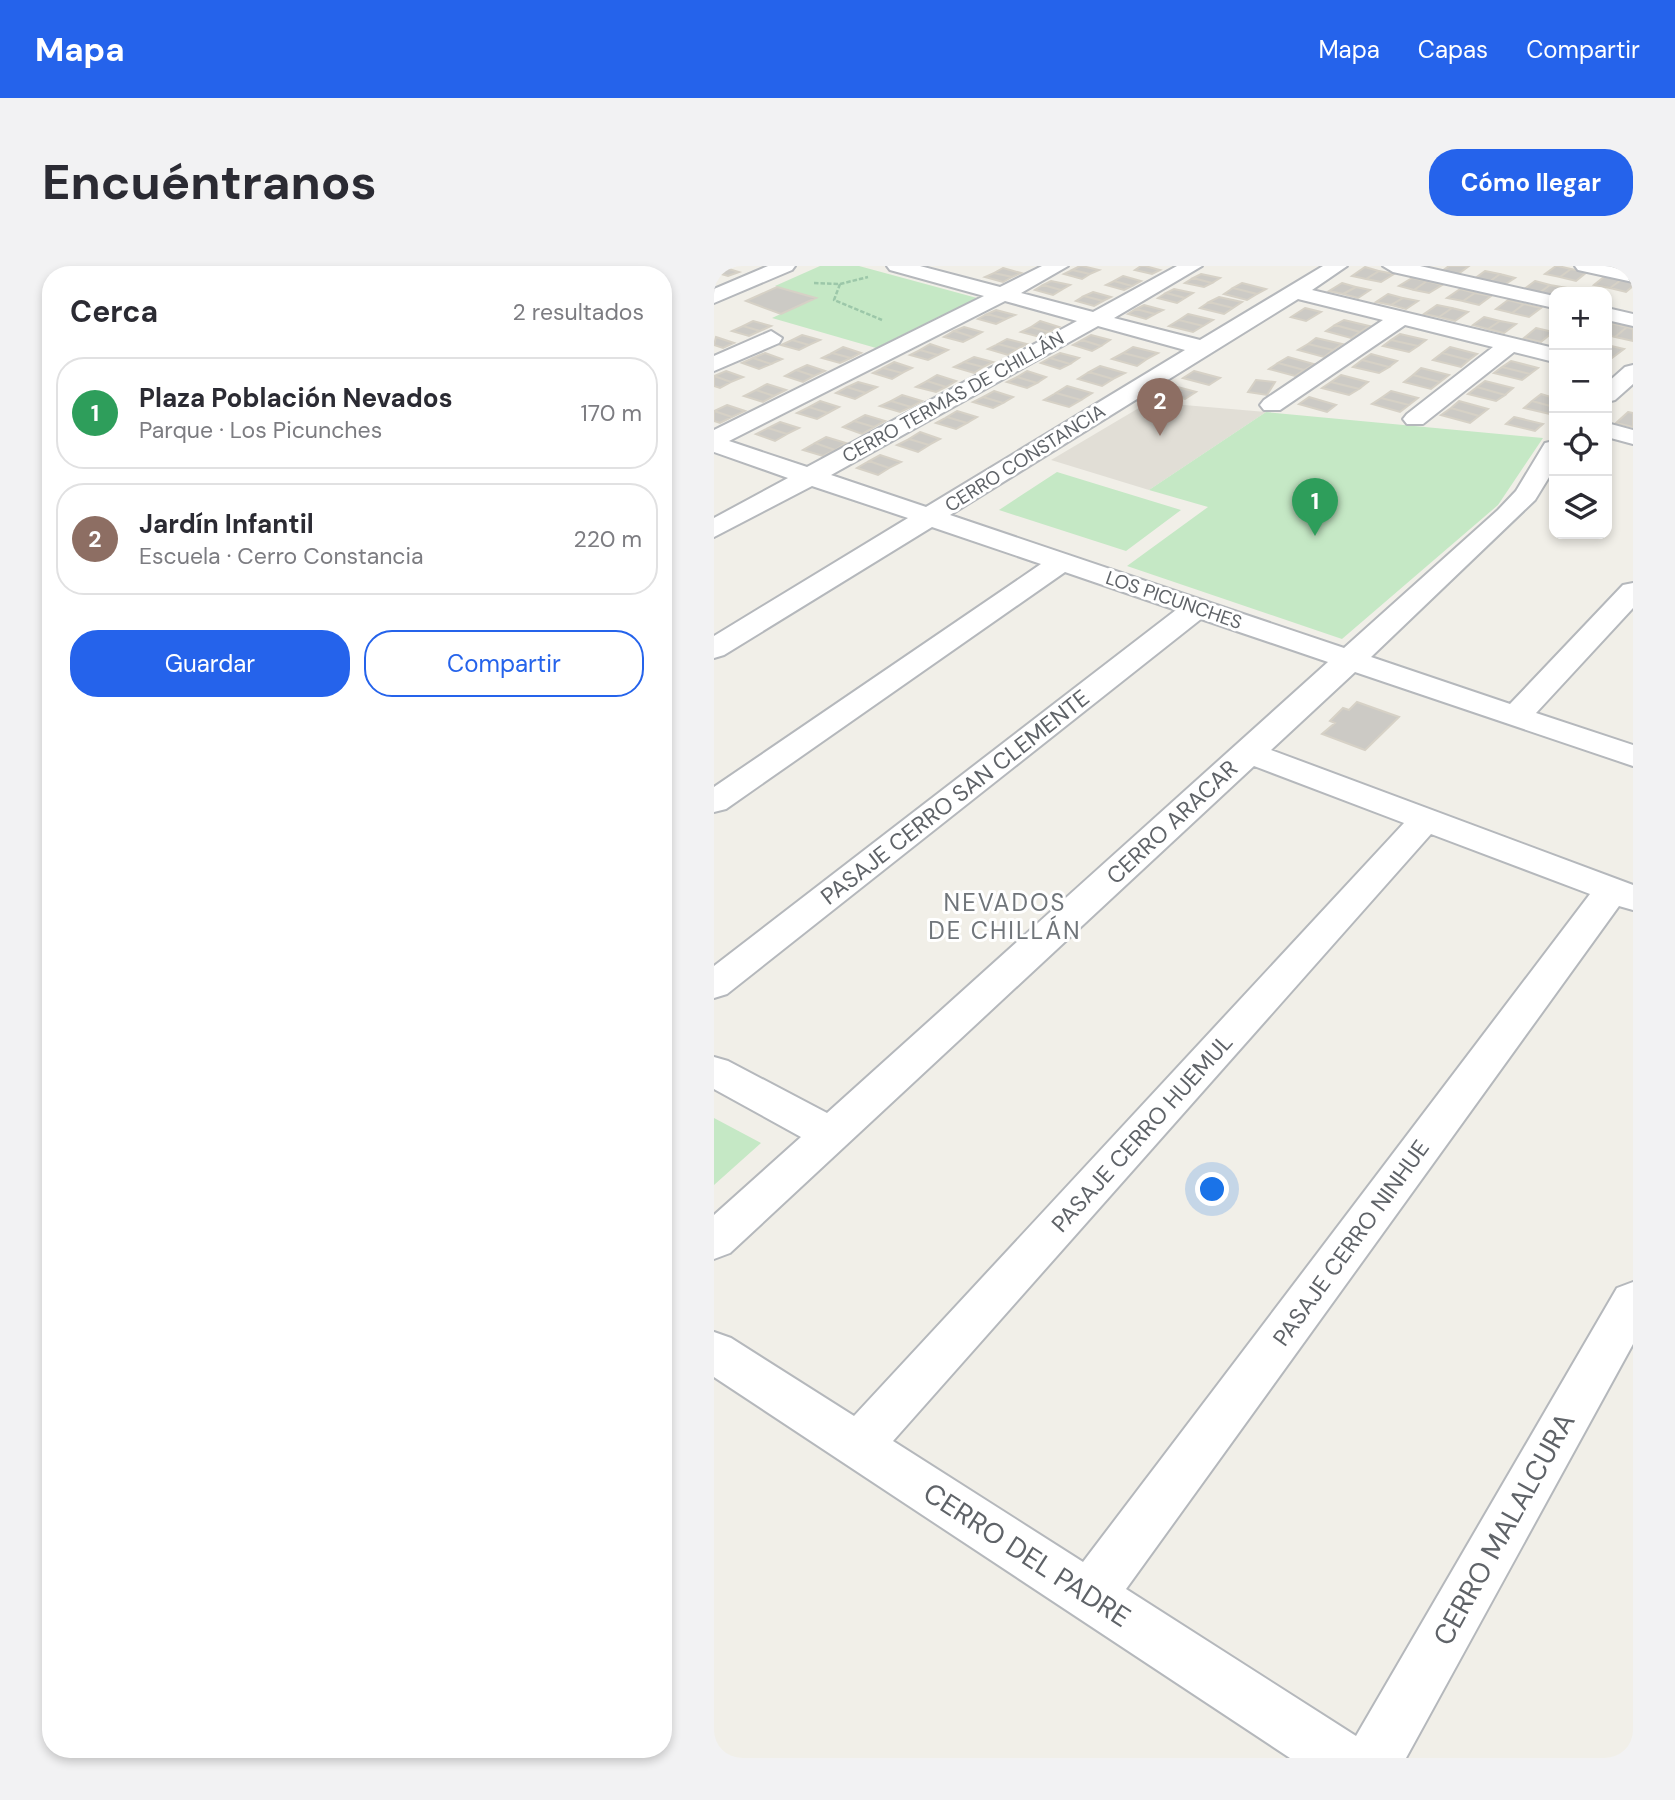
<!DOCTYPE html>
<html lang="es">
<head>
<meta charset="utf-8">
<style>
  body { margin:0; font-family:"DM Sans",sans-serif; background:#f2f2f3; color:#2b2b33 }
  .controls { position:absolute; right:21px; top:21px; display:grid; overflow:hidden; border-radius:14px; box-shadow:0 4px 10px #0003 }
  .controls button { width:63px; height:63px; display:grid; place-items:center; padding:0; border:0; border-bottom:2px solid #e1e1e2; background:#fff; color:#2b2b33; font:35px sans-serif }
  .you { position:absolute; left:499px; top:924px; width:24px; height:24px; margin:-18px; border:5px solid #fff; border-radius:50%; background:#1a73e8; box-shadow:0 0 0 10px #1a73e833 }
  .badge { display:grid; place-items:center; width:46px; height:46px; border-radius:50%; background:#2563eb; color:#fff; font-size:23px; font-weight:700 }
  .pin { position:absolute; translate:-50% -58px; filter:drop-shadow(0 2px 4px #0008) }
  .pin::after { content:''; position:absolute; top:37px; width:24px; height:21px; background:inherit; clip-path:polygon(0 0,100% 0,50% 100%) }
  .list { margin:0; padding:0; list-style:none }
  h2 { display:flex; justify-content:space-between; align-items:center; height:91px; margin:0; padding:0 28px; font-size:30px }
  h2 small { font-size:23px; font-weight:400; color:#7c7c81 }
  .list li { display:grid; grid-template-columns:46px 1fr auto; gap:21px; align-items:center; box-sizing:border-box; height:112px; margin:0 14px 14px; padding:0 14px; border:2px solid #e1e1e2; border-radius:28px }
  .list b { display:block; font-size:26px; white-space:nowrap }
  .list p { margin:0; font-size:23px; white-space:nowrap; color:#7c7c81 }
  .list em { font-size:23px; font-style:normal; color:#7c7c81 }
  .actions { display:flex; gap:14px; padding:21px 28px }
  .actions a { flex:1; padding:16px 0; border:2px solid #2563eb; border-radius:28px; text-align:center; font-size:24px; color:#2563eb }
  .actions .main { background:#2563eb; color:#fff }
  .icon { flex:none; width:38px; height:38px; fill:none; stroke:currentColor; stroke-width:2; stroke-linecap:round; stroke-linejoin:round }
  .map { position:relative; flex:none; width:919px; height:1492px; overflow:hidden; border-radius:28px }
  header { display:flex; align-items:center; gap:42px; box-sizing:border-box; height:98px; padding:0 35px; background:#2563eb; color:#fff }
  header strong { font-size:33px }
  nav { display:flex; gap:38px; margin-inline-start:auto; font-size:24px }
  .intro { display:flex; align-items:center; justify-content:space-between; box-sizing:border-box; height:168px; padding:0 42px }
  h1 { margin:0; font-size:49px }
  .button { padding:18px 32px; border-radius:28px; background:#2563eb; color:#fff; font-size:24px; font-weight:700 }
  main { display:flex; gap:42px; padding:0 42px }
  aside { flex:1; background:#fff; border-radius:28px; box-shadow:0 4px 10px #0003 }
  .map>svg:first-child { display:block }
  .education { fill:#e1ded6 }
  .green { fill:#c5e8c5 }
  .building { fill:#cccac5; stroke:#d6d1c6; stroke-width:2 }
  .lines { fill:none; stroke-linecap:round; stroke-linejoin:round }
  .minor-casing { stroke:#b5b8bc; stroke-width:4 }
  .path { stroke:#9cc7a9; stroke-width:2.5; stroke-dasharray:4.5 2; stroke-linecap:butt }
  .minor { fill:#fff; fill-rule:evenodd }
  .labels { text-anchor:middle; dominant-baseline:central; stroke-width:6; stroke-linejoin:round; paint-order:stroke }
  .far-street-label { font-size:19px; fill:#5f6368; stroke:#fff }
  .street-label { font-size:23px; fill:#5f6368; stroke:#fff }
  .neighbourhood-label { font-size:24px; letter-spacing:2px; fill:#70757a; stroke:#fff }
  .near-street-label { font-size:28px; fill:#5f6368; stroke:#fff }
</style>
</head>
<body>
<header>
<strong>Mapa</strong>
<nav><a>Mapa</a><a>Capas</a><a>Compartir</a></nav>
</header>
<div class="intro"><h1>Encuéntranos</h1><a class="button">Cómo llegar</a></div>
<main>
<aside>
<h2>Cerca<small>2 resultados</small></h2>
<ul class="list">
<li><span class="badge" style="background:#2e9e5b">1</span><div><b>Plaza Población Nevados</b><p>Parque · Los Picunches</p></div><em>170 m</em></li>
<li><span class="badge" style="background:#8d6e63">2</span><div><b>Jardín Infantil</b><p>Escuela · Cerro Constancia</p></div><em>220 m</em></li>
</ul>
<div class="actions"><a class="main">Guardar</a><a>Compartir</a></div>
</aside>
<div class="map">
<svg width="919" height="1492" viewBox="0 0 919 1492">
  <rect width="100%" height="100%" fill="#f1efe8"/>
  <path class="education" d="M435,136L552,146L435,224L337,194Z"/>
  <path class="green" d="M106,0H145L263,32L162,82L58,52L101,32L61,20Z
    M552,146L829,172L784,239L628,373L413,300L494,241L435,224Z
    M343,206L467,244L412,285L285,244Z
    M0,852L47,877L0,919Z"/>
  <path class="building" d="M366,0H368L385,4L376,8L358,4Z
    M427,0H431L446,4L438,8L421,4Z
    M735,0H755L743,9L728,5Z
    M842,0H844L857,3L846,11L831,8Z
    M8,1L25,6L14,10L0,6Z
    M651,1L665,5L652,13L638,10Z
    M289,2L307,7L298,11L280,7Z
    M857,3L873,6L862,15L846,11Z
    M358,4L376,8L368,13L350,8Z
    M665,5L680,8L667,16L652,13Z
    M771,5L786,8L775,16L760,13Z
    M280,7L298,11L289,16L271,11Z
    M487,8L506,12L498,17L479,12Z
    M786,8L801,12L790,19L775,16Z
    M409,10L427,15L418,20L400,15Z
    M891,10L907,14L896,22L880,19Z
    M479,12L498,17L490,21L471,17Z
    M698,12L713,15L700,24L685,20Z
    M907,14L919,16V20L912,26L896,22Z
    M337,15L356,19L347,24L329,19Z
    M400,15L418,20L410,24L392,19Z
    M713,15L728,19L715,27L700,24Z
    M821,15L836,19L825,27L809,24Z
    M528,17L552,23L543,28L519,22Z
    M628,17L642,21L629,28L615,25Z
    M329,19L347,24L339,29L321,24Z
    M836,19L853,22L840,26V31L825,27Z
    M63,21L102,32L67,48L32,35Z
    M642,21L656,24L644,32L629,28Z
    M519,22L543,28L533,34L510,28Z
    M460,23L479,27L471,32L452,27Z
    M746,23L761,27L749,35L733,32Z
    M379,26L397,31L389,35L370,30Z
    M452,27L471,32L463,37L444,32Z
    M761,27L777,30L765,39L749,35Z
    M674,28L689,32L677,39L662,36Z
    M370,30L389,35L380,40L362,35Z
    M505,31L528,36L519,42L495,36Z
    M689,32L704,35L692,43L677,39Z
    M794,34L810,38L798,47L782,43Z
    M495,36L519,42L510,48L486,42Z
    M810,38L827,42L815,51L798,47Z
    M430,39L449,44L441,48L422,43Z
    M723,39L738,42L725,51L710,48Z
    M591,42L607,46L592,55L577,51Z
    M738,42L754,46L741,55L725,51Z
    M422,43L441,48L432,53L414,48Z
    M282,44L301,49L292,53L273,48Z
    M273,48L292,53L282,58L264,53Z
    M474,48L499,54L489,60L465,54Z
    M770,51L786,55L774,63L759,59Z
    M465,54L489,60L479,66L455,60Z
    M630,54L655,60L646,66L621,59Z
    M39,55L57,60L46,65L29,60Z
    M326,55L345,61L335,66L317,61Z
    M786,55L802,58L790,67L774,63Z
    M896,57L913,61L901,71L893,69Z
    M621,59L646,66L637,72L612,65Z
    M29,60L46,65L35,70L18,65Z
    M250,61L268,66L259,71L240,65Z
    M317,61L335,66L326,71L307,66Z
    M913,61L919,63V75L901,71Z
    M822,62L839,66L827,76L810,72Z
    M240,65L259,71L249,76L230,71Z
    M686,68L712,74L704,80L677,74Z
    M88,69L106,74L95,79L78,74Z
    M377,69L396,74L387,80L368,74Z
    M2,71L20,77L9,82L0,79Z
    M602,72L628,78L619,84L594,78Z
    M293,73L313,78L303,83L284,78Z
    M78,74L95,79L85,84L67,79Z
    M368,74L387,80L378,85L359,79Z
    M677,74L704,80L695,86L669,80Z
    M216,78L234,84L224,89L206,84Z
    M284,78L303,83L294,89L274,83Z
    M594,78L619,84L610,91L584,84Z
    M893,79L910,83L898,92L893,91Z
    M129,81L147,87L137,92L118,87Z
    M419,81L444,87L433,93L409,87Z
    M736,81L763,88L755,94L728,87Z
    M206,84L224,89L214,94L196,89Z
    M51,87L68,93L57,98L39,92Z
    M118,87L137,92L126,97L108,92Z
    M346,87L365,92L356,98L336,92Z
    M409,87L433,93L423,100L398,93Z
    M728,87L755,94L747,101L719,94Z
    M657,88L683,95L675,101L648,94Z
    M260,91L279,96L269,101L250,96Z
    M574,91L600,98L590,104L564,97Z
    M39,92L57,98L45,103L28,97Z
    M336,92L356,98L346,103L327,97Z
    M648,94L675,101L665,107L639,101Z
    M797,95L824,102L816,108L788,101Z
    M180,96L198,102L188,107L169,102Z
    M250,96L269,101L260,107L240,101Z
    M564,97L590,104L581,110L555,103Z
    M93,99L111,105L100,110L82,104Z
    M386,100L411,107L399,113L375,106Z
    M788,101L816,108L808,114L780,107Z
    M169,102L188,107L178,113L159,107Z
    M707,102L735,109L726,116L699,109Z
    M82,104L100,110L89,116L71,110Z
    M12,105L29,111L17,116L0,110Z
    M313,105L332,111L323,117L303,111Z
    M480,105L506,112L495,119L469,112Z
    M375,106L399,113L388,120L364,113Z
    M223,109L242,115L232,121L213,115Z
    M627,109L654,116L645,123L617,116Z
    M699,109L726,116L717,123L690,116Z
    M0,110L17,116L6,122L0,120Z
    M303,111L323,117L313,122L293,116Z
    M542,114L561,116L553,129L534,126Z
    M213,115L232,121L222,126L202,121Z
    M771,115L799,122L791,129L763,121Z
    M144,116L163,121L152,127L133,121Z
    M617,116L645,123L635,129L608,122Z
    M53,118L72,124L60,130L42,124Z
    M456,119L482,126L471,133L445,126Z
    M353,120L378,127L367,134L342,127Z
    M133,121L152,127L141,133L122,127Z
    M763,121L791,129L782,135L754,128Z
    M42,124L60,130L49,136L30,130Z
    M280,125L299,131L289,137L269,131Z
    M677,125L704,132L695,139L667,132Z
    M342,127L367,134L355,141L330,134Z
    M827,128L840,132V141L818,135Z
    M188,129L208,135L197,141L177,135Z
    M269,131L289,137L279,142L259,136Z
    M595,131L622,139L613,146L585,138Z
    M667,132L695,139L686,146L658,138Z
    M106,135L125,141L114,147L95,141Z
    M177,135L197,141L186,146L166,140Z
    M745,135L774,143L765,150L737,142Z
    M818,135L840,141V149L810,142Z
    M13,139L31,145L18,151L0,145Z
    M95,141L114,147L103,153L83,147Z
    M737,142L765,150L756,157L727,149Z
    M0,145L18,151L6,157L0,155Z
    M243,145L263,151L253,157L233,151Z
    M914,146L919,147V161L902,157Z
    M151,149L171,155L160,161L140,155Z
    M233,151L253,157L242,163L222,157Z
    M800,151L829,158L821,165L792,158Z
    M140,155L160,161L148,168L129,161Z
    M66,156L85,162L73,168L54,162Z
    M54,162L73,168L61,175L42,168Z
    M206,166L226,173L215,179L195,173Z
    M112,171L132,177L121,184L101,177Z
    M195,173L215,179L204,186L183,179Z
    M101,177L121,184L109,190L89,184Z
    M166,189L187,196L175,202L155,195Z
    M155,195L175,202L164,209L143,202Z
    M643,436L685,451L651,484L608,468L621,457L616,455L629,442L635,444Z"/>
  <g class="lines">
    <g class="minor-casing">
      <path id="minor" d="M54,0H81L78,4L0,37V23Z
        M173,0H206L286,21L328,0H354L307,27L379,46L463,0H488L400,52L486,74L609,0H633L598,24L840,82V96L800,86L709,158H693L689,153L693,148L779,81L691,59L566,144H550L546,139L550,134L669,54L584,33L236,249L630,382L784,244L802,225L831,177L840,175V203L821,234L657,391L796,438L909,319L919,317V342L822,447L919,479V500L641,406L557,484L919,619V644L905,640L412,1323L642,1470L903,1022L919,1016V1078L692,1492H576L0,1111V1066L17,1072L140,1150L690,557L540,500L16,987L0,993V949L87,871L0,823V791L14,795L113,847L614,396L487,353L13,728L0,732V700L462,344L351,306L12,543L0,546V521L327,298L218,261L10,389L0,392V370L194,252L98,220L0,271V252L74,212L0,186V164L270,30L176,4ZM291,35L363,55L93,201L15,175ZM384,60L471,84L212,241L117,209ZM717,568L876,628L369,1296L179,1175Z
        M669,0H706L840,30V42L679,6Z
        M861,0H900L919,4V16L864,4Z
        M893,42L919,48V60L893,54Z
        M57,65L68,72L65,77L0,105V90Z
        M919,99V118L901,134L893,136V117L911,101Z
        M893,157L919,164V178L893,171Z"/>
    </g>
    <path class="path" d="M100,17L126,18L154,11
      M126,18L120,34L168,54"/>
    <use href="#minor" class="minor"/>
  </g>
  <g class="labels">
    <g class="far-street-label">
      <text transform="translate(239 131) rotate(-29)">CERRO TERMAS DE CHILLÁN</text>
      <text transform="translate(311 192) rotate(-32)">CERRO CONSTANCIA</text>
      <text transform="translate(460 334) rotate(19)">LOS PICUNCHES</text>
    </g>
    <g class="street-label">
      <text transform="translate(241 531) rotate(-38)">PASAJE CERRO SAN CLEMENTE</text>
      <text transform="translate(458 556) rotate(-43)">CERRO ARACAR</text>
      <text transform="translate(428 867) rotate(-48)">PASAJE CERRO HUEMUL</text>
      <text transform="translate(637 977) rotate(-54)">PASAJE CERRO NINHUE</text>
    </g>
    <g class="neighbourhood-label">
      <text x="291" y="636">NEVADOS<tspan x="291" dy="28">DE CHILLÁN</tspan></text>
    </g>
    <g class="near-street-label">
      <text transform="translate(790 1263) rotate(-61)">CERRO MALALCURA</text>
      <text transform="translate(313 1289) rotate(33)">CERRO DEL PADRE</text>
    </g>
  </g>
</svg>
<div class="controls">
<button>+</button>
<button>−</button>
<button><svg class="icon" aria-label="locate" viewBox="0 0 24 24"><circle cx="12" cy="12" r="6"/><path d="M12 2v4M12 18v4M2 12h4M18 12h4"/></svg></button>
<button><svg class="icon" aria-label="layers" viewBox="0 0 24 24"><path d="M12 4l9 5-9 5-9-5zM3 14l9 5 9-5"/></svg></button>
</div>
<div class="you"></div>
<div class="pin badge" style="left:601px;top:270px;background:#2e9e5b">1</div>
<div class="pin badge" style="left:446px;top:170px;background:#8d6e63">2</div>
</div>
</main>
</body>
</html>
